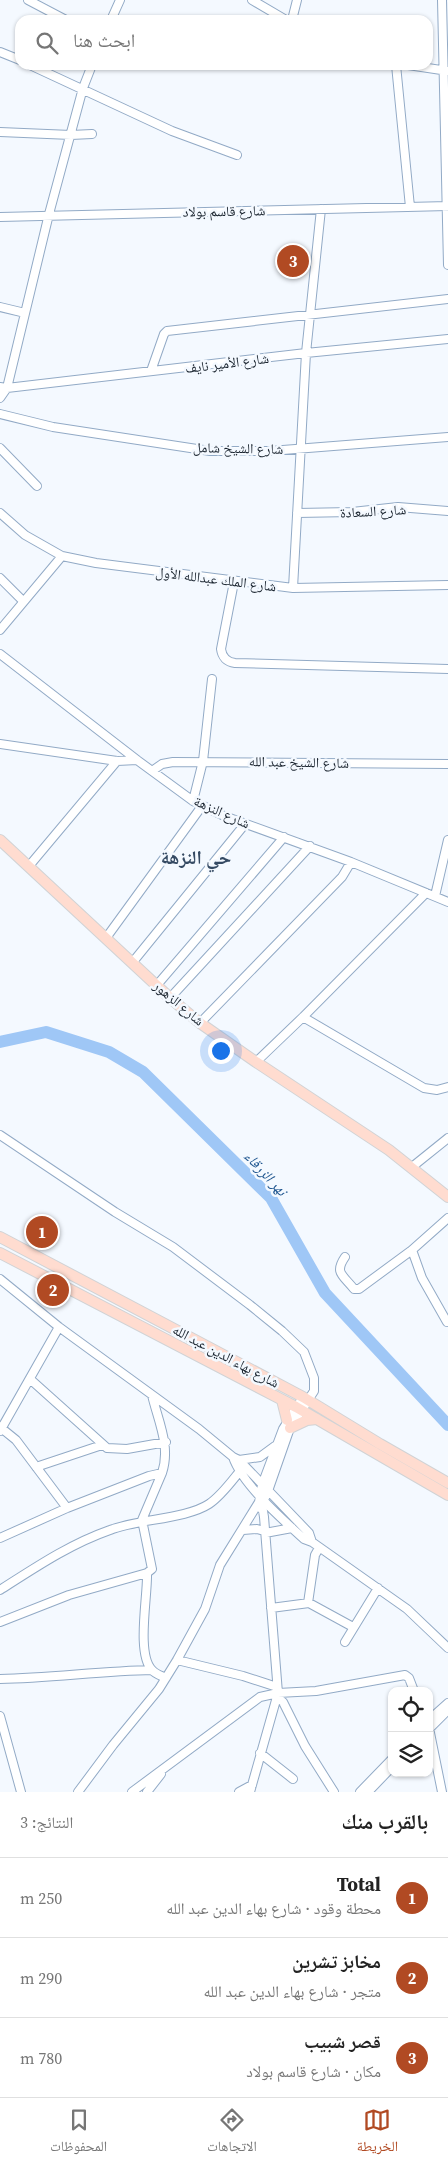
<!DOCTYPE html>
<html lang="ar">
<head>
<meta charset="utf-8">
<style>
  body { margin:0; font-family:"Source Serif 4","Noto Naskh Arabic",serif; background:#f6f6f6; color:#222; direction:rtl }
  .controls { position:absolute; right:15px; bottom:15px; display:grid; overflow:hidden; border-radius:10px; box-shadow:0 1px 4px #0004 }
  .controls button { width:45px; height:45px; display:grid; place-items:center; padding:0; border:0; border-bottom:1px solid #e0e0e0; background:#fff; color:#222; font:25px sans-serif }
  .you { position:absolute; left:220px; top:1050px; width:18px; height:18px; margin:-12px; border:4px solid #fff; border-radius:50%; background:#1a73e8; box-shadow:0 0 0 8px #1a73e833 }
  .badge { display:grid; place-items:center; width:32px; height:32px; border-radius:50%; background:#b14a23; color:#fff; font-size:16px; font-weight:700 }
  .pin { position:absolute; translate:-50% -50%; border:2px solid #fff; box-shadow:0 1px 5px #0006 }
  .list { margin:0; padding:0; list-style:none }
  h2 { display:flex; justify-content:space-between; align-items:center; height:65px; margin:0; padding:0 20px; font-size:21px }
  h2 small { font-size:16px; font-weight:400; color:#767676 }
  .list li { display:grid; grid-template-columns:32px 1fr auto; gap:15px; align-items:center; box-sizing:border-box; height:80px; padding:0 20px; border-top:1px solid #e0e0e0 }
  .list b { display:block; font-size:19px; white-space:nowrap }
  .list p { margin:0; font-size:16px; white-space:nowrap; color:#767676 }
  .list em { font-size:16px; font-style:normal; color:#767676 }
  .icon { flex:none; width:28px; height:28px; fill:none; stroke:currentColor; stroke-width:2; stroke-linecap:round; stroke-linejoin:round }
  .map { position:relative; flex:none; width:448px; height:1792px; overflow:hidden; direction:ltr }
  .search { position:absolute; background:#fff; box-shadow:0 1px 4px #0004; left:15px; right:15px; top:15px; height:55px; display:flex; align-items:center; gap:12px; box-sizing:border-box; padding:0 18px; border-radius:15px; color:#767676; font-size:19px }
  .sheet { height:305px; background:#fff }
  nav { display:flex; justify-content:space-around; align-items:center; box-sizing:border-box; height:70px; border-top:1px solid #e0e0e0; background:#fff; font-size:14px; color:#767676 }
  nav a { display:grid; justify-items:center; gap:2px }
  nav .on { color:#b14a23 }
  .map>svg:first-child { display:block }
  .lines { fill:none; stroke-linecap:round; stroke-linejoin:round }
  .river { stroke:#9fc7f6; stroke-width:12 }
  .minor-casing { stroke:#92aac6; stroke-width:10 }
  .major-casing { stroke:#d1d3d5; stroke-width:12 }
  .minor { stroke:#fff; stroke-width:8 }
  .major { stroke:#ffdcd0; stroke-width:10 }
  .labels { text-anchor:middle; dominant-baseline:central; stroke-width:5; stroke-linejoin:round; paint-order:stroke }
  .street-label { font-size:14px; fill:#1a242f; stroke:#f4f9ff }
  .water-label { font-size:15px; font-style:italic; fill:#225891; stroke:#f4f9ff }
  .district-label { font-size:19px; font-weight:bold; fill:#354a63; stroke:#f4f9ff }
</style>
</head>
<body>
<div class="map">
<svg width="448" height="1792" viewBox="0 0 448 1792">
  <rect width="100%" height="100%" fill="#f4f9ff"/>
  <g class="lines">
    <path class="river" d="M0,1042L46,1032L109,1052L143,1072L271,1198L325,1293L448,1425"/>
    <g class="minor-casing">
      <path id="minor" d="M28,0L66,20
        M252,0L286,20
        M442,0L448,265
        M111,20L120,0
        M292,20L297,0
        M0,52L20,60
        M30,65L172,131L237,155
        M396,65L410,207
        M408,65L448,71
        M0,132L71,135L92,134
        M0,217L448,206
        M0,307L25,313
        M151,371L164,334L167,331L448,299
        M0,387L7,388L306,353L448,339
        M0,398L7,388L49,214L83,88L92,65
        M0,414L53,427L210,451H270L448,437
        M0,448L37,486
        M0,513L25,535L62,556L96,563L293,588L448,585
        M297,513L352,512L398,507L448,511
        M0,578L23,601
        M234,582L221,649C222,657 227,662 235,663L448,669
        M293,588L306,353L321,209
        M0,630L62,556
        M0,654L137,760L193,801L224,816L351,862L448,902
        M0,744L117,761L137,760
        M152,771L162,764L173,762L448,764
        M193,801L203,761L212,679
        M29,866L117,761
        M435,896L448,840
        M106,938L202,806
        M132,963L245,824
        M157,985L284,837
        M170,998L310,846
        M303,1017L424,1088L437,1090L448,1087
        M200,1023L342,877L351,862
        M256,1062L303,1017L426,893
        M0,1135L115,1212L173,1247L250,1305L282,1331L304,1352L314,1378V1391L290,1428L268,1491L264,1500L259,1502
        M412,1167L448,1138
        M412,1250L422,1278L447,1322
        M345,1257C334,1273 343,1275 354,1289H359L412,1250L448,1218
        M0,1279L59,1327L199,1429L233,1457L239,1460L309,1533L312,1542
        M30,1379L107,1448L127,1449L166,1442
        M0,1427L16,1440L67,1508
        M0,1431L59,1327
        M233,1457C242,1484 283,1520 304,1539L312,1542L407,1609L448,1648
        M239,1460L260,1457L275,1446
        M36,1467L102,1445
        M243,1530L257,1529L264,1531
        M265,1533L292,1528
        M0,1538L67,1508L149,1476L162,1473C171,1446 158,1421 152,1395
        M147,1573L152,1569L142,1520L162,1473
        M0,1590C36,1567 70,1544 110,1530C138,1519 186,1519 209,1504C221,1496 231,1482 240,1471
        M308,1603L315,1555L319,1548
        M271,1608L309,1603L353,1627
        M0,1622L69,1595L147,1573C148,1595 136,1654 152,1670C155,1674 162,1676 166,1678
        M345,1642L378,1588
        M177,1660L243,1676L277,1687
        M0,1679C51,1678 101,1671 152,1670
        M277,1697L283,1702L305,1746L334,1792
        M0,1716L21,1792
        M429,1720L448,1703
        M429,1728L442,1792
        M429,1729L448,1710
        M260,1753L293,1779
        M78,1792L113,1745L159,1689L177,1660L205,1609L220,1565L259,1502L262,1485L283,1429L303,1397
        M132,1792L260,1697L278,1693L316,1691L405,1675L409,1678L414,1691
        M147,1792L161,1774
        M239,1792L252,1785
        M250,1792L278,1693L264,1517L263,1511L258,1505
        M360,1792L392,1759
        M368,1792L392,1767"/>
    </g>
    <g class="major-casing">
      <path id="major" d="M0,840L170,998L200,1023L256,1062L389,1150L448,1197
        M0,1237L303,1397L380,1444L448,1483
        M0,1253L296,1407L448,1495
        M282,1400L287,1420
        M290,1428L307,1420L317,1419"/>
    </g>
    <use href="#minor" class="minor"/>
    <use href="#major" class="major"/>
  </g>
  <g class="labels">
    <g class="street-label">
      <text transform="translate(224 211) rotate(-1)">شارع قاسم بولاد</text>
      <text transform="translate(227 363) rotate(-7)">شارع الأمير نايف</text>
      <text transform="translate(238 448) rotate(1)">شارع الشيخ شامل</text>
      <text transform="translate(373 511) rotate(-3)">شارع السعادة</text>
      <text transform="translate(216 579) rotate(7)">شارع الملك عبدالله الأول</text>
      <text transform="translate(299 762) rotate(1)">شارع الشيخ عبد الله</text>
      <text transform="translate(222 812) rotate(24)">شارع النزهة</text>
      <text transform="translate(179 1003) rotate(40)">شارع الزهور</text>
      <text transform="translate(226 1356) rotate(28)">شارع بهاء الدين عبد الله</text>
    </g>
    <g class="water-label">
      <text transform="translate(266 1173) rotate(47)">نهر الزرقاء</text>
    </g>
    <g class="district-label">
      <text x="196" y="857">حي النزهة</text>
    </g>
  </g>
</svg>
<div class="controls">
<button><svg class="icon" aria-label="locate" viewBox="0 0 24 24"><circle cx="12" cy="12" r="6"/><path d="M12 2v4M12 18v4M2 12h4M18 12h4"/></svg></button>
<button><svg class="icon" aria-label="layers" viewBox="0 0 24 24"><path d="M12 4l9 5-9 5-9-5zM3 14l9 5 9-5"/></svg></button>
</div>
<div class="you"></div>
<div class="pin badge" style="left:42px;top:1232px">1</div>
<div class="pin badge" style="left:53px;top:1290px">2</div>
<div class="pin badge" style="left:293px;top:261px">3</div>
<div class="search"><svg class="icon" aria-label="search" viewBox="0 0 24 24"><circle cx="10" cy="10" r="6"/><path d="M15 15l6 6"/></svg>ابحث هنا</div>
</div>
<section class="sheet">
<h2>بالقرب منك<small>النتائج: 3</small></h2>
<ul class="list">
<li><span class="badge">1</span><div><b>Total</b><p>محطة وقود · شارع بهاء الدين عبد الله</p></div><em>250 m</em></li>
<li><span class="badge">2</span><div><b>مخابز تشرين</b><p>متجر · شارع بهاء الدين عبد الله</p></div><em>290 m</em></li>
<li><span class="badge">3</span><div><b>قصر شبيب</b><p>مكان · شارع قاسم بولاد</p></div><em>780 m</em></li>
</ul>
</section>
<nav>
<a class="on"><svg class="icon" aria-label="map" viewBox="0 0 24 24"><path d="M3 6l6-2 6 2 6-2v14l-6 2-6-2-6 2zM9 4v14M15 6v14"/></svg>الخريطة</a>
<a><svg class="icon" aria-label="directions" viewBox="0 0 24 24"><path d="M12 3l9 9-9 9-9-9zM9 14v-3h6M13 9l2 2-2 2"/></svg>الاتجاهات</a>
<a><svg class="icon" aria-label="saved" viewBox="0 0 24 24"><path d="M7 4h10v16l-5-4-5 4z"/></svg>المحفوظات</a>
</nav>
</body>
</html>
